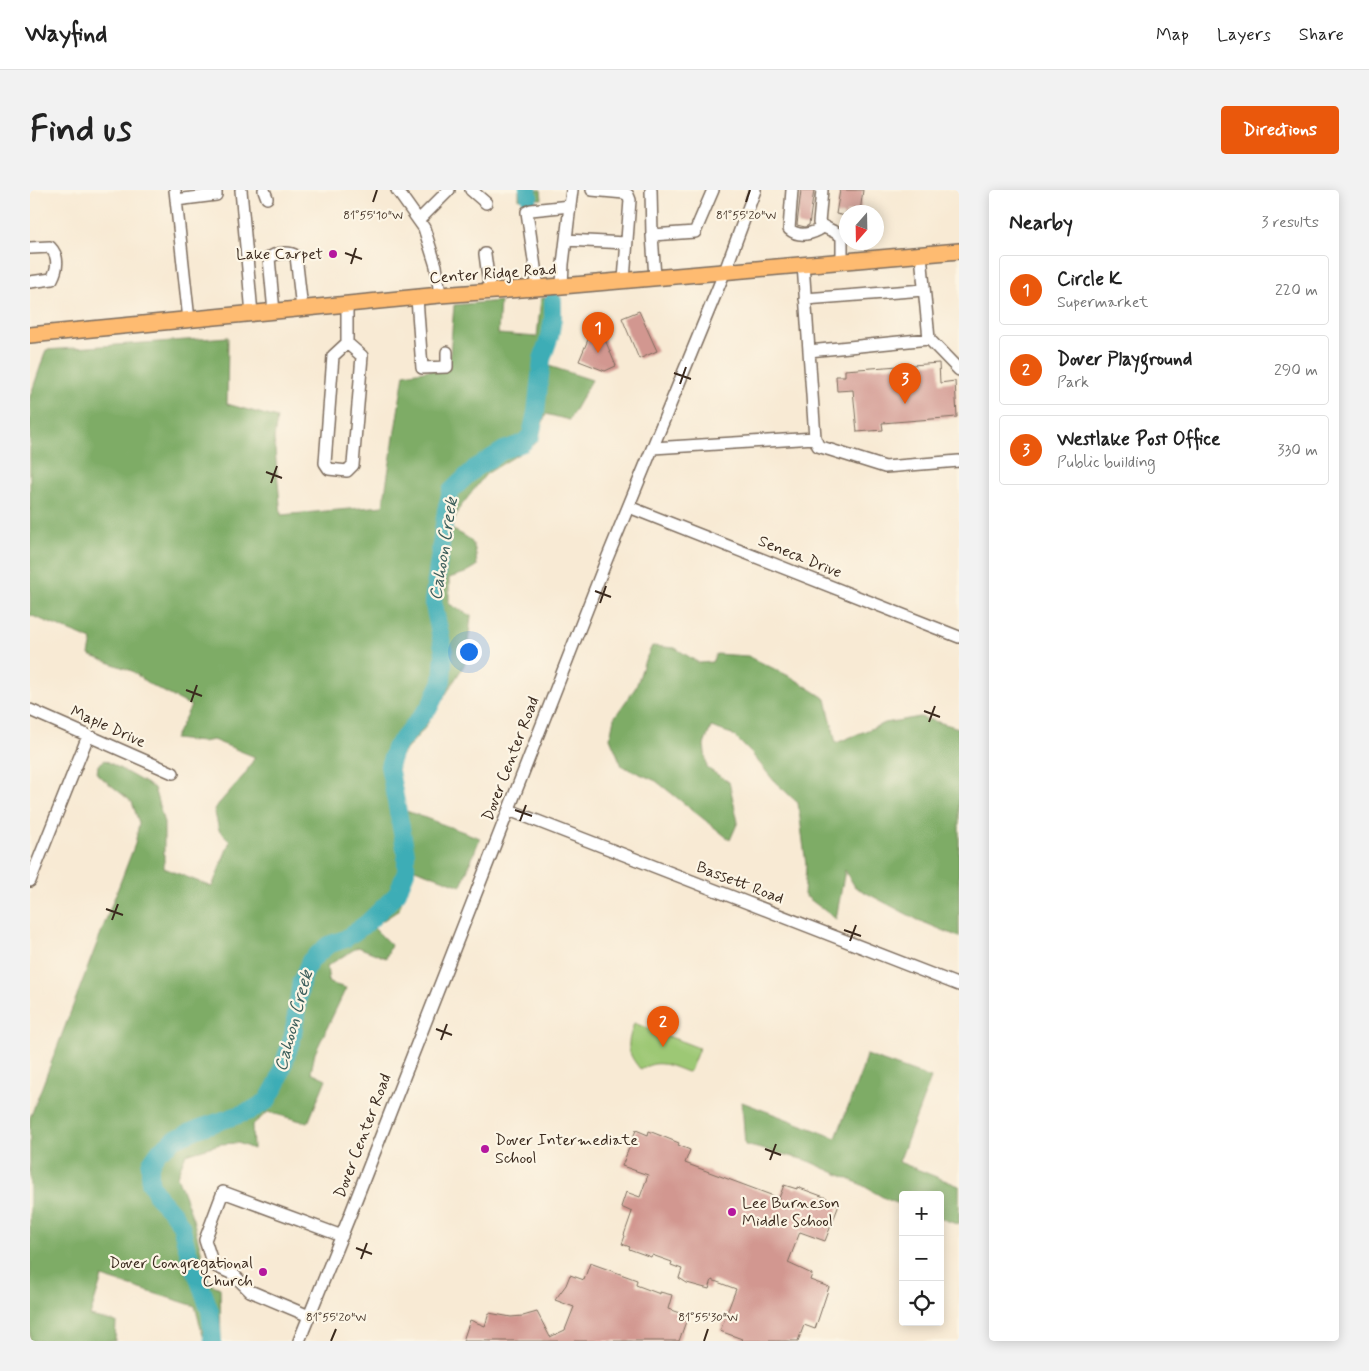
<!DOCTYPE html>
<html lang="en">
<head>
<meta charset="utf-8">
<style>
  body { margin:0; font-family:Mynerve,sans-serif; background:#f2f2f2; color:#222 }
  .controls { position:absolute; right:15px; bottom:15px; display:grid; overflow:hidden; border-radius:5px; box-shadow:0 2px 12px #0003 }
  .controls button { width:45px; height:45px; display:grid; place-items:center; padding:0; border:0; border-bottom:1px solid #e0e0e0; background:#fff; color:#222; font:25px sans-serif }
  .compass { position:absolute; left:809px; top:15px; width:45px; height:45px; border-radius:50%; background:#fff; box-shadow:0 2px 12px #0003; rotate:200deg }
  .you { position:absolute; left:438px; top:461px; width:18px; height:18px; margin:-12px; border:4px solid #fff; border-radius:50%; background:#1a73e8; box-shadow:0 0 0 8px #1a73e833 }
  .badge { display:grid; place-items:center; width:32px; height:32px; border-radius:50%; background:#ea580c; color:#fff; font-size:16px; font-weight:700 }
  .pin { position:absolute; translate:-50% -41px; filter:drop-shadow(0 1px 2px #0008) }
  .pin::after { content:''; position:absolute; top:26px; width:18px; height:15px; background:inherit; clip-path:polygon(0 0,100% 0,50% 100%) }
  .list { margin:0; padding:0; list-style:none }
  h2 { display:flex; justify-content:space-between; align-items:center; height:65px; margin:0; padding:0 20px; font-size:21px }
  h2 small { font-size:16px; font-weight:400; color:#767676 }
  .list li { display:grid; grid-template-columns:32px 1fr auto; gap:15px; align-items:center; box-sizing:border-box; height:70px; margin:0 10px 10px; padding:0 10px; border:1px solid #e0e0e0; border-radius:5px }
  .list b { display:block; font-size:19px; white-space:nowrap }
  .list p { margin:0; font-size:16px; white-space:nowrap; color:#767676 }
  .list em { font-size:16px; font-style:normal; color:#767676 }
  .icon { flex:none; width:28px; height:28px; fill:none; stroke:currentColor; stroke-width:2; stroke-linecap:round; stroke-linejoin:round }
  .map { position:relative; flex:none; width:929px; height:1151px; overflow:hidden; border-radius:5px }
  header { display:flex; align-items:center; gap:30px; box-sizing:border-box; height:70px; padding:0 25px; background:#fff; border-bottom:1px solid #e0e0e0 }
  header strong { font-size:24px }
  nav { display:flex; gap:28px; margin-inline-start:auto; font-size:18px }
  .intro { display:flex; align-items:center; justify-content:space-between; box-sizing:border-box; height:120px; padding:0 30px }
  h1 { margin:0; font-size:35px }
  .button { padding:12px 22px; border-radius:5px; background:#ea580c; color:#fff; font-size:18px; font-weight:700 }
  main { display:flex; gap:30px; padding:0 30px }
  aside { flex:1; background:#fff; border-radius:5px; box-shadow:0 2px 12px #0003 }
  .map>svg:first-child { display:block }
  .green { fill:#9dc874; stroke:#6c7949 }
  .forest { fill:#7eac66; stroke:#5c6b42 }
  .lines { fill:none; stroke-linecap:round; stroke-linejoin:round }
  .river { stroke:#3dadb6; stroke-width:18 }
  .building { fill:#d29790 }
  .minor-casing { stroke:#7d6d5e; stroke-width:14 }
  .major-casing { stroke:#7d6d5e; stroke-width:18 }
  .minor { stroke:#fff; stroke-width:11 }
  .major { stroke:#febb71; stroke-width:15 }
  .ticks { fill:none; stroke:#3b2a1e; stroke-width:2 }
  .poi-dot { fill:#b5179e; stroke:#fcf5e5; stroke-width:2 }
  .labels { text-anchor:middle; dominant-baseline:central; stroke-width:4.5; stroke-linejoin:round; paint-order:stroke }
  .poi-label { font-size:16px; fill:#3b2a1e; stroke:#fcf5e5; text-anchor:end }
  .street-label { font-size:16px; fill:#3b2a1e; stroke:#fcf5e5 }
  .water-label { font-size:18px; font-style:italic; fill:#3c5e5b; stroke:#fcf5e5 }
  .ticks-label { font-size:12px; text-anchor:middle; fill:#3b2a1e; stroke:#fcf5e5; stroke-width:4.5; stroke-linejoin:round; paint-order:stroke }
</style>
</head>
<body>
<header>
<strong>Wayfind</strong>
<nav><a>Map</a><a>Layers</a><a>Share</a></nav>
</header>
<div class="intro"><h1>Find us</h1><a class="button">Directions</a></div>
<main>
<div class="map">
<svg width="929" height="1151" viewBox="0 0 929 1151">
  <rect width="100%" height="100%" fill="#fcf5e5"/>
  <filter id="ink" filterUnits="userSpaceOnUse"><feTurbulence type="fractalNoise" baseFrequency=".02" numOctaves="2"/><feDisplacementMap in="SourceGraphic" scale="10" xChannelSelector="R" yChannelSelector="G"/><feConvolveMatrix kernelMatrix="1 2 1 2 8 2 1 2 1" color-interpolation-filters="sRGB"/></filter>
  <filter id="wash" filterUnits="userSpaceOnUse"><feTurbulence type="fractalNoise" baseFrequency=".0096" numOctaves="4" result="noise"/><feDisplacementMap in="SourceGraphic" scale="20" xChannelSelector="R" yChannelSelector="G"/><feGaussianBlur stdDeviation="1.12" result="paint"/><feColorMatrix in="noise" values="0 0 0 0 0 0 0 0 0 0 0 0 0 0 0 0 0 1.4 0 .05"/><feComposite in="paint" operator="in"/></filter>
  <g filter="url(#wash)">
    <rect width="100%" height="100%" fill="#f8ead4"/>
    <path class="green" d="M604,833L669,858L660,881L657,882C641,876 626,868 611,880C595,861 597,855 604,833Z"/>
    <path class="forest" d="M489,0H511L512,9H489Z
      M528,107L516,175L562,190L539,230L516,224L505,254L456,284L428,320L421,339C444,350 445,351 447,376L435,383L419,388V414L441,426L436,472L394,539L367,570L371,619L450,648L431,696L382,678L369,720L343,737L361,755L356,768L328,757L297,776L299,793L316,798L285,863L281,882L296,889L278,933L238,922L222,935L223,959L208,953L190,954L156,964L147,986L163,1029L179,1093L190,1098L191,1151L173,1146L165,1116L72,1087L60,1126L86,1132L85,1151H0V928L105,654L109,633L102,612L67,584L68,575L75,570L124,598L134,633V678L182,697L200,651L189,640L184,619L215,584L225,567L183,550L172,552L144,549L161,516L119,494L102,481L59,465L62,450L0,425V207L16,160L198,147L197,214L247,228L244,249L251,325L353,316L374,184L419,177L424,115L470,111L468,144L507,147L511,108Z
      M622,456L645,458L669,473L682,472L686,464L718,466L763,488L796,509L806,553L855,533L890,527L929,538V747L888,730L825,697L815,680L806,729L774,705L776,675L768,613L744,591L722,564L702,544L681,537L674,555L677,578L699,592L708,632L700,650L626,591L592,576L580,548L584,528L606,497L614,473Z
      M836,865L901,888L869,972L929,996V1035L910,1028V1005H873V1015L858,1010L830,994L776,970L715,955L712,912L806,948L832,880Z"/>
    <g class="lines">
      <path class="river" d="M498,0L499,6
        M183,1151L180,1121L156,1055L151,1035L142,1022L129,1009L120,992V974L129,961L145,949L170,938L220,921L237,911L248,892L263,845L271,792L280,771L298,755L315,749L337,733L367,704L376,682V663L359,576L365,558L400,516L412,491L414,462L403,411L416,320L421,301L445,278L474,260L493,253L501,245L506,222L512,169L520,146L523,128V111"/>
    </g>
    <g id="blocks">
      <path class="building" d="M771,0H784L779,35L775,37L767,35Z
        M810,0H833L830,22H816V26L806,24Z
        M609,121L627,161L609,169L592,128Z
        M571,140L586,176L575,181L549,171L560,145Z
        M909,173L910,193L925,191L927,227L852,233L853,240L827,242L823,200L807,201L806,186H815V180Z
        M606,940L618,945L619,941L649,953L648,955L660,960L655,973L749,1008L754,995L767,999V997L797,1008L796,1011L809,1015L795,1051L770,1042L758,1073L782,1084L780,1090L799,1097L785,1139L774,1135L768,1151H711L712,1149L690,1141L706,1099L682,1090L679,1099L657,1093L649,1088L652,1079L641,1075L642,1072L622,1065L621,1067L599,1059L600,1057L592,1054L595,1046L594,1045L602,1022L591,1017L596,1002L610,1007L618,985L592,976Z
        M560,1073L607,1090L606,1095L630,1104V1102L642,1105L638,1119L658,1126L649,1151H433L440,1130L455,1136L459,1123L481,1127L493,1126L507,1122L520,1147L535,1140L544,1117L525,1110L536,1095L540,1085L554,1090Z"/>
    </g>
  </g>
  <g filter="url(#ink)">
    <use href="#blocks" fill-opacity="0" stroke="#7d6d5e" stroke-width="1"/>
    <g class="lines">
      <g class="minor-casing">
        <path id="minor" d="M145,0L159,130
          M211,0L222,124
          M234,0L237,8
          M367,0L394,38L406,76L410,105
          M441,0L456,13
          M562,0L594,3L598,5L600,10L594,90
          M621,0L622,45
          M762,0L759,39C769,48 783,44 793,37
          M792,0L789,33C796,40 805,40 812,47V71
          M146,10L186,5V0
          M540,16L542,0
          M389,30L419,0
          M536,50L596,53
          M0,58L20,57C29,66 28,78 22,89L0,92
          M455,64L460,102
          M625,87L622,45L665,42L683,0
          M508,98L497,22L501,20L540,16L533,74L532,96
          M387,108L392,178L417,177V162
          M775,109L894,100
          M244,122L239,68C245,63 259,61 266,66L272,119
          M899,149L929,180
          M317,153L303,166L295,273L299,279L317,281L323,275L332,166L317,153V115
          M779,161L899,149L891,65
          M785,248L788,256L855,277L929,271
          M623,258L785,248L773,74
          M599,317L929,447
          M0,520L143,583
          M479,620L929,795
          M0,691L58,546
          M279,1126L220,1101L203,1084L183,1075L175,1050L193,1002L312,1046
          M269,1151L320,1025L576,371L695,81L725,0"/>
      </g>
      <g class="major-casing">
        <path id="major" d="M0,145L410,105L532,96L929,61"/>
      </g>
      <use href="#minor" class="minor"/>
      <use href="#major" class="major"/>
    </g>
  </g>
  <path class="ticks" d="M343,12L347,0M716,12L720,0M315,63L332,69M321,74L326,58M644,183L661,189M650,194L656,177M236,282L252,288M241,293L247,276M565,401L581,407M570,413L576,396M156,500L172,506M161,512L167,495M894,521L910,527M899,532L905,516M485,620L502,626M490,631L496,615M76,719L93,725M82,730L88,714M814,740L831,746M820,751L826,735M406,839L422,845M411,850L417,834M735,959L751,965M740,970L746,954M326,1058L342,1064M331,1069L337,1053M301,1151L306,1139M674,1151L678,1139"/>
  <g class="poi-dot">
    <circle cx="303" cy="64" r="5"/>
    <circle cx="455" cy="959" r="5"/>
    <circle cx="702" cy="1022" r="5"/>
    <circle cx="233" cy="1082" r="5"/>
  </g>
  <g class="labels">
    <g class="poi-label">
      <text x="293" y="64">Lake Carpet</text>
      <text x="465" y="950" text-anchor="start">Dover Intermediate<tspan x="465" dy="18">School</tspan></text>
      <text x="712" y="1013" text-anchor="start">Lee Burneson<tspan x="712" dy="18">Middle School</tspan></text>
      <text x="223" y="1073">Dover Congregational<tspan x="223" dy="18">Church</tspan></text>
    </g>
    <g class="street-label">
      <text transform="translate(463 84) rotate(-4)">Center Ridge Road</text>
      <text transform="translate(770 367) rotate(22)">Seneca Drive</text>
      <text transform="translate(78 537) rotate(24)">Maple Drive</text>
      <text transform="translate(481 569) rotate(-69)">Dover Center Road</text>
      <text transform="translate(710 693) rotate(21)">Bassett Road</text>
      <text transform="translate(333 946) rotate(-69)">Dover Center Road</text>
    </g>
    <g class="water-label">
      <text transform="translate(414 359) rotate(-81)">Cahoon Creek</text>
      <text transform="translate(264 831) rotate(-75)">Cahoon Creek</text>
    </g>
  </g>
  <g class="ticks-label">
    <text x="343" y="29">81°55'10"W</text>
    <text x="716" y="29">81°55'20"W</text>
    <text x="306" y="1131">81°55'20"W</text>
    <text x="678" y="1131">81°55'30"W</text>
  </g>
</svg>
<div class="controls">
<button>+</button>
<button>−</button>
<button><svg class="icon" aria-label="locate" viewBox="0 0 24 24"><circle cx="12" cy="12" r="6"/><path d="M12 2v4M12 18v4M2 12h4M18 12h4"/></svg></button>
</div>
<svg class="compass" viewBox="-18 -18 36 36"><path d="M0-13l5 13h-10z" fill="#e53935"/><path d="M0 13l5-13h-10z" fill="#767676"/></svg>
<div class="you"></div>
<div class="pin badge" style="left:568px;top:163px">1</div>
<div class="pin badge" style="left:633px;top:857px">2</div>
<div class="pin badge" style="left:875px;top:214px">3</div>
</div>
<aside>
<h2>Nearby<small>3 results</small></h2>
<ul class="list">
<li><span class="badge">1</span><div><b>Circle K</b><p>Supermarket</p></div><em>220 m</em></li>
<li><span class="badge">2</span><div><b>Dover Playground</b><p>Park</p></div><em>290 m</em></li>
<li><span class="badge">3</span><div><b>Westlake Post Office</b><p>Public building</p></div><em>330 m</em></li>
</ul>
</aside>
</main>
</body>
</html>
